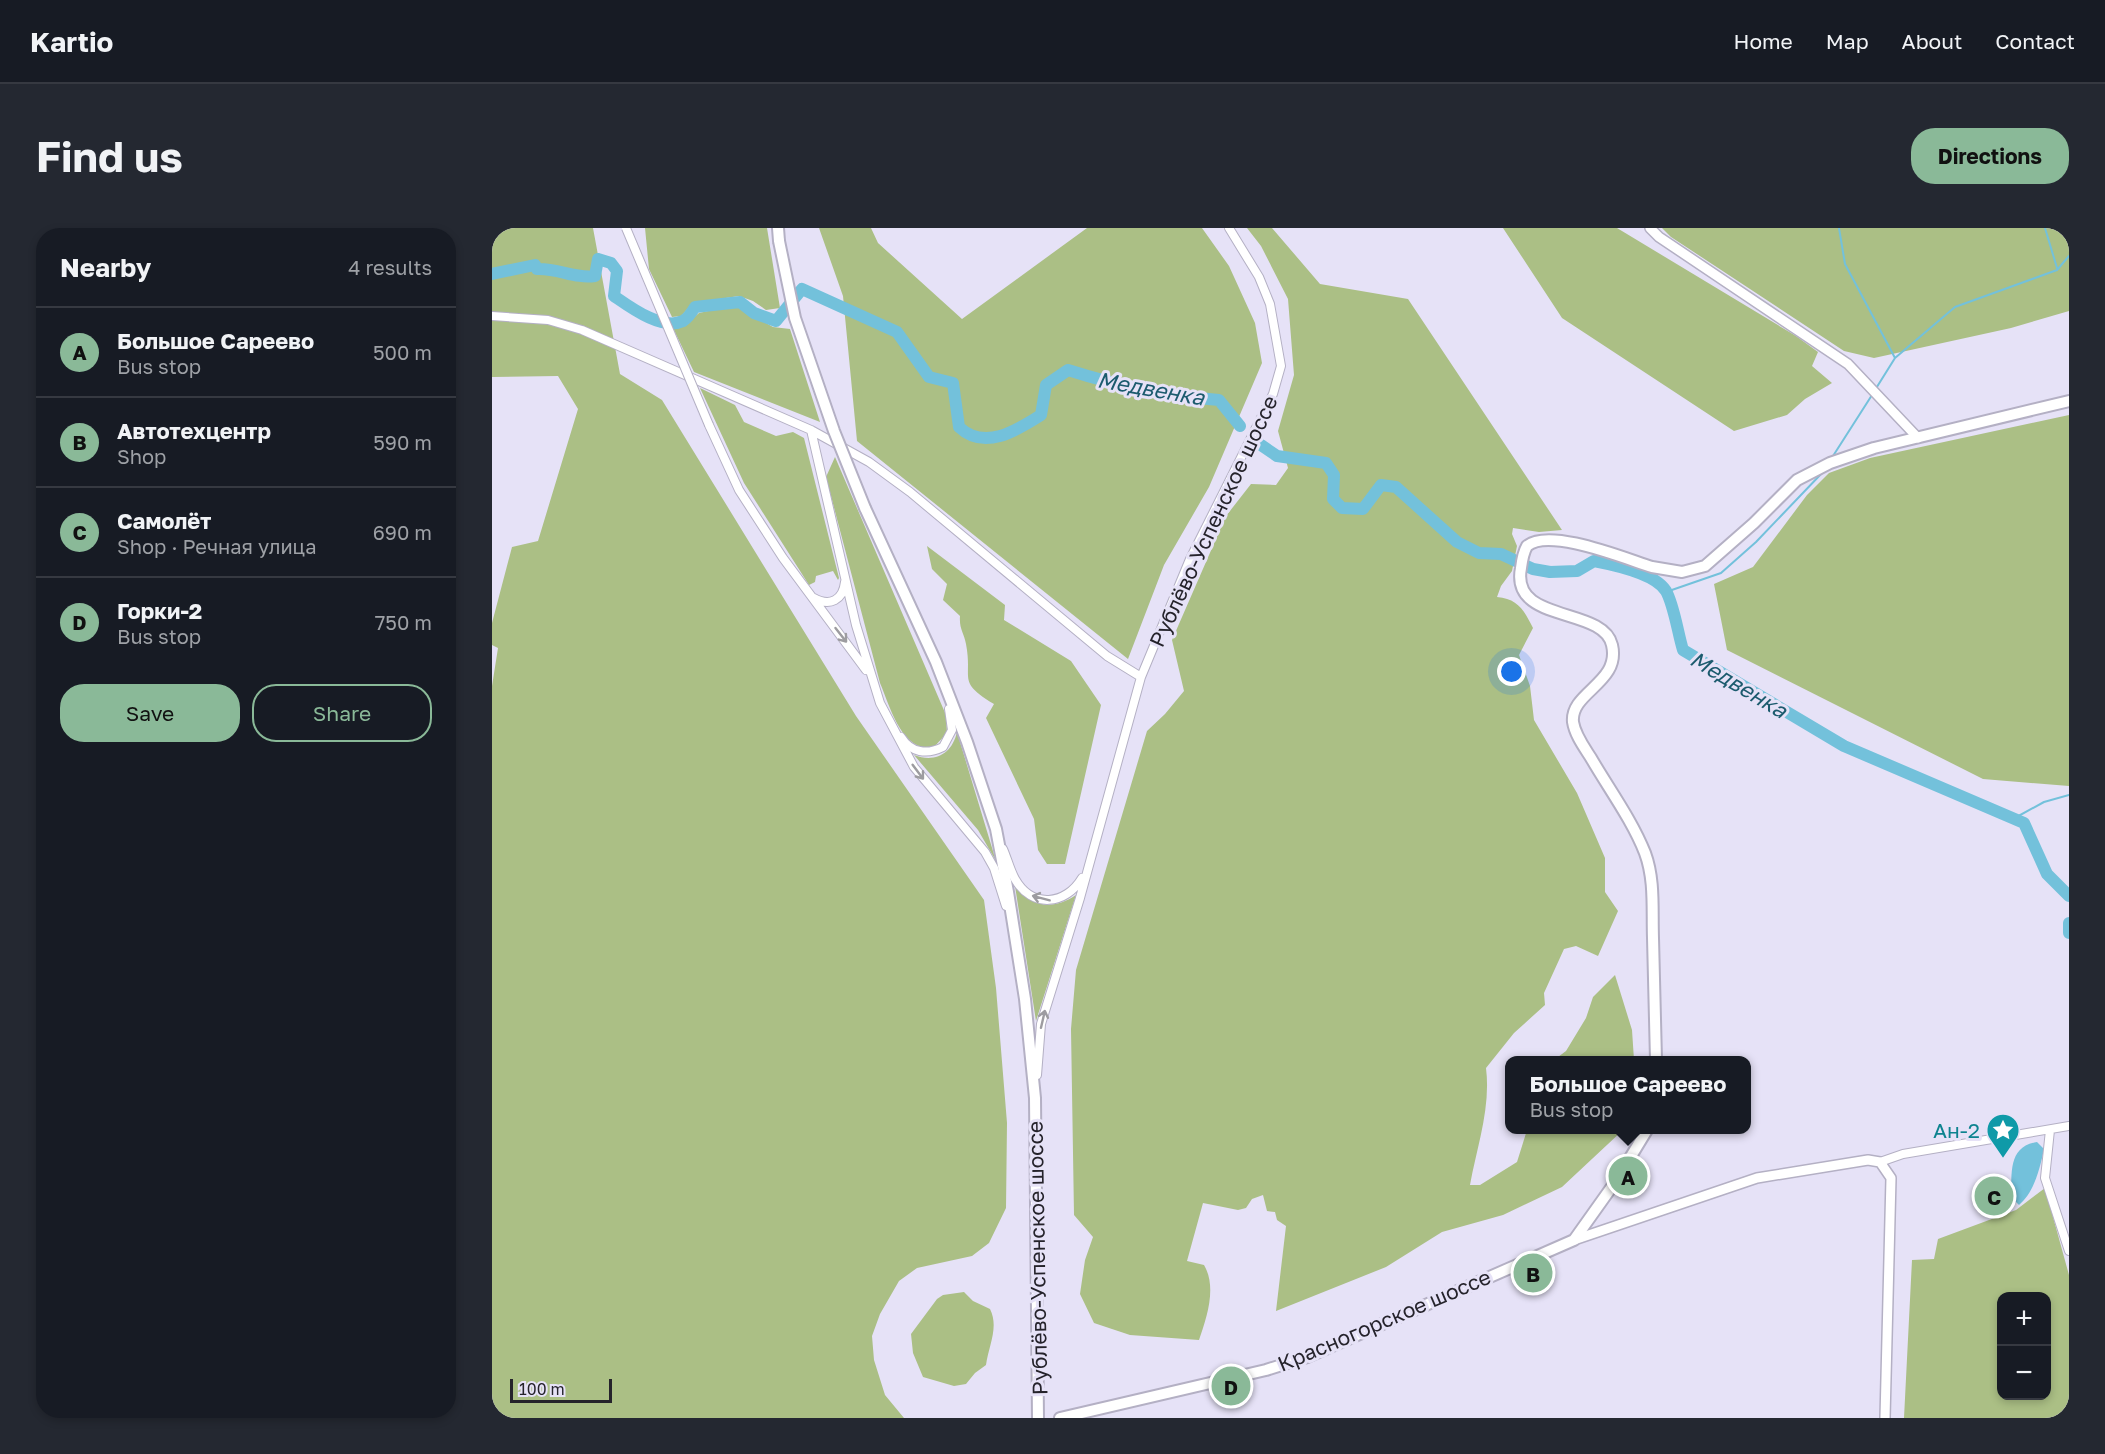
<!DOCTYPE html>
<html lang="en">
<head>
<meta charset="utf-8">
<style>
  body { margin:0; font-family:"Golos Text",sans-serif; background:#242831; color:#f1f3f6 }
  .controls { position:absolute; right:18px; bottom:18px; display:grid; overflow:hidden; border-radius:12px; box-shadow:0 3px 9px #0003 }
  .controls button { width:54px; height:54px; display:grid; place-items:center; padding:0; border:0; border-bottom:2px solid #363941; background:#171b24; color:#f1f3f6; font:30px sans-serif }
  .scale { position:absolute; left:18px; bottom:15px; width:102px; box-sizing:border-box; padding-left:6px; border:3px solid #25232b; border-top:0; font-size:16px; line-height:21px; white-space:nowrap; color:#25232b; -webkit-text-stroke:4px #e6e2f7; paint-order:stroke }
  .you { position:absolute; left:1020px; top:444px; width:21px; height:21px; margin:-15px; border:4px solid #fff; border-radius:50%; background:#1a73e8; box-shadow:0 0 0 9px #1a73e833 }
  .badge { display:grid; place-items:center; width:39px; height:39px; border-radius:50%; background:#8ab998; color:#111; font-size:20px; font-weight:700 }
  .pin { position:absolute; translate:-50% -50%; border:3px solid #fff; box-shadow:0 2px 6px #0006 }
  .popup { position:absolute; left:1013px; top:828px; width:246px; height:78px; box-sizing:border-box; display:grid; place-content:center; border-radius:12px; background:#171b24; filter:drop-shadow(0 2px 4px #0005); font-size:20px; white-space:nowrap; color:#9ea1a6 }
  .popup b { font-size:22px; color:#f1f3f6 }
  .popup::after { content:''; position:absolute; left:50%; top:100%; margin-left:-12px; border:12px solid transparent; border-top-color:#171b24 }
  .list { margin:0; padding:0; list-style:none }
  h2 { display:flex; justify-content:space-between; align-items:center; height:78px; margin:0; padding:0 24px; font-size:26px }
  h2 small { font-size:20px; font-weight:400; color:#9ea1a6 }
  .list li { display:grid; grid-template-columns:39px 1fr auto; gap:18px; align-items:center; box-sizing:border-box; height:90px; padding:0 24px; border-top:2px solid #363941 }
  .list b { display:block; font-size:22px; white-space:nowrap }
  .list p { margin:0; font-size:20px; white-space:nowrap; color:#9ea1a6 }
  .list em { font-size:20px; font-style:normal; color:#9ea1a6 }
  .actions { display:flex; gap:12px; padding:18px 24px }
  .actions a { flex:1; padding:14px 0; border:2px solid #8ab998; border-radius:24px; text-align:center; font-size:21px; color:#8ab998 }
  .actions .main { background:#8ab998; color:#111 }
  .map { position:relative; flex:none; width:1577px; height:1190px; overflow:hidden; border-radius:24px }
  header { display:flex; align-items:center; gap:36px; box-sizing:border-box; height:84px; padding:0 30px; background:#171b24; border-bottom:2px solid #363941 }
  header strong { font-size:28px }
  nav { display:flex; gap:33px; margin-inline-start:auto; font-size:21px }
  .intro { display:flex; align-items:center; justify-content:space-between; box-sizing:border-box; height:144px; padding:0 36px }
  h1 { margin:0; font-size:42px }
  .button { padding:15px 27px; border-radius:24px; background:#8ab998; color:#111; font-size:21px; font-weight:700 }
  main { display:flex; gap:36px; padding:0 36px }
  aside { flex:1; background:#171b24; border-radius:24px; box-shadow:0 3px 9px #0003 }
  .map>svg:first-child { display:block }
  .green { fill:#abbf85; fill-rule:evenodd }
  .water { fill:#73c1db }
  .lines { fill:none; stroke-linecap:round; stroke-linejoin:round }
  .stream { stroke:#73c1db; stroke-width:2 }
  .river { stroke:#73c1db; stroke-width:12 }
  .minor-casing { stroke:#b4b0c4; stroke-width:10 }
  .tertiary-casing { stroke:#b4b0c4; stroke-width:12 }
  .secondary-casing { stroke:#b4b0c4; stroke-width:14 }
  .minor { stroke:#fff; stroke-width:8 }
  .tertiary { stroke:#fff; stroke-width:9 }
  .secondary { stroke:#fff; stroke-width:10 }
  .minor-bridge-casing { stroke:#b4b0c4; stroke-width:10; stroke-linecap:butt }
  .secondary-bridge-casing { stroke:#b4b0c4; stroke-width:14; stroke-linecap:butt }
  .minor-bridge { stroke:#fff; stroke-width:8 }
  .secondary-bridge { stroke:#fff; stroke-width:10 }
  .oneway { stroke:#9d9ca0 }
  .labels { text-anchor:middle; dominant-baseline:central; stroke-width:6; stroke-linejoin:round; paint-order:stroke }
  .street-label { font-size:21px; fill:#25232b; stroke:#e6e2f7 }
  .culture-label { font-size:21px; fill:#0d838f; stroke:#e6e2f7; text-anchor:end }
  .water-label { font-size:22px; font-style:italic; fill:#1c5b6e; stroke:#e6e2f7 }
</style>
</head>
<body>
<header>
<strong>Kartio</strong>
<nav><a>Home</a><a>Map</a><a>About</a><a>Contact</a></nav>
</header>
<div class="intro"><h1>Find us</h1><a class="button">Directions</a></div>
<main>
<aside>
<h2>Nearby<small>4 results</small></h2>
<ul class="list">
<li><span class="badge">A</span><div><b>Большое Сареево</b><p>Bus stop</p></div><em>500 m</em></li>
<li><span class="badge">B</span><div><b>Автотехцентр</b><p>Shop</p></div><em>590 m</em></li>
<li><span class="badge">C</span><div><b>Самолёт</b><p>Shop · Речная улица</p></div><em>690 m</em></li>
<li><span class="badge">D</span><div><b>Горки-2</b><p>Bus stop</p></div><em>750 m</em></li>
</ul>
<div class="actions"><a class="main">Save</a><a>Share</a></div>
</aside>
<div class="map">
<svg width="1577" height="1190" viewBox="0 0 1577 1190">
  <rect width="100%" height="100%" fill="#e6e2f7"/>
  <path class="green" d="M0,0H101L128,146L170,172L364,488L492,672L504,760L515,895L514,980L497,1015L480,1028L425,1040L407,1053L388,1086L380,1108L382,1132L393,1167L412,1190H0V458L6,420L0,417V395L20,319L46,313L86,181L66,148L0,149Z
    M153,0H275L288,80L274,82L261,73L247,68L201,75L189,88L180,89L157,41Z
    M327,0H379L386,15L470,91L595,0H710L737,38L763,95L770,135L717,259L672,337L636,431L365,213L351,68Z
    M755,0H780L828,56L916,71L1070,302L1047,304L1021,300L1020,306L1025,318L1020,343L1009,358L1005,369C1026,371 1032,382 1041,400L1027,427L1038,458L1042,492L1085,565L1113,630V664L1126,683L1106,728L1084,718L1072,721L1052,765L1053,777L1022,805L994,840C999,880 985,918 978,957H988L1025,934L1035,902H1131L1070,959L1011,987L950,1004L894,1039L784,1083L794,998L785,992L783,984L775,983L771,967L760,971L754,980L746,982L711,975L695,1033L712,1037C725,1059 715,1089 707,1112L638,1107L602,1095L588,1066L593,1032L601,1009L582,987L579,801L584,742L655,503L673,486L692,463L680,412L734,288L759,256L784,257L796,240L786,203L802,147L796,71L769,18Z
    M1011,0H1125L1304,108L1326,124L1320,138L1340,155L1313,171L1295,187L1242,203L1070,90Z
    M1170,0H1577V83L1519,100L1382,130L1352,123L1179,9Z
    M243,77L281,99L298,101L328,194L202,144L181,100L194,96L207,85Z
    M208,160L243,177L252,194L284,208L301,204L312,210L347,350L346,352L341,343L324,348L323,354L317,357L252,255Z
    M1577,187V558L1491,551L1235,422L1222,356L1261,339L1315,267L1337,245L1378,230Z
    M343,229L454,487L455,505L442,519C410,526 398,478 388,455L334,249Z
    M435,318L513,377L512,392L579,433L609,477L573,636H555L546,622L542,591L494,490L502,476C464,453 481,452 474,416C472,405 467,401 468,388L451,372L455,356L440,341Z
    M465,504L504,633L486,602L422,527C443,535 460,526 465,504Z
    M523,658C540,680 562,682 584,667L544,793Z
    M1123,747L1140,802L1142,832H1062L1074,823L1094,790L1101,769Z
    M1553,960L1577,1047V1190H1412L1420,1032L1442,1031L1446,1011L1524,982ZM1510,1068H1554V1168H1510Z
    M472,1064L481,1073L498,1081C507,1099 497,1117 494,1137L483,1145L474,1156L462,1158L431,1149L421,1125L419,1106L445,1071L451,1067Z"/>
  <path class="water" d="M1545,914L1552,921C1548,940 1542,965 1527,977L1519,969C1520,944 1516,919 1545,914Z"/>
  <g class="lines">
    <path class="stream" d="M1347,0L1353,36L1403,130
      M1553,0L1565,40
      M1383,162L1403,130L1463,79L1565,42L1577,28
      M1341,228L1380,167
      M1174,364L1229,345L1264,314L1330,245
      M1521,591L1552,574L1577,567"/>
    <path class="river" d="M0,46L43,37L45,41C66,40 83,51 103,48L106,31L119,35L125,43L122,68C138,79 170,103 191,93C196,90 200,84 203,79L248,74L262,85L284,93L310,61L405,104L437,149L461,155L467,199C492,223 524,203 549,187L554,157L576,142C626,158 675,168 727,172L748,198
      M769,217L785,228L834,235L842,247L841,271L850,280L871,281L889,257L904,259L965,314L987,325L1009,326L1041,341L1058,344L1085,343L1102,333C1123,337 1163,345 1174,363C1182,377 1186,406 1191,422L1352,518L1532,595L1555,646L1577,668
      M1577,695V705"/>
    <g class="minor-casing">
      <path id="minor" d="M0,88L56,92L90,102L319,202L377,234L418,264L615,428L649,449
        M217,197L247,262L291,330L374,442
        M319,202L364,397L388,475L422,539L493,624L502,640L514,678
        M322,370C338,379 351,372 353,354
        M409,509C419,525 435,527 451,519L460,502L457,481
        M511,621C515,630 518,642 523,651C540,681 574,677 590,650
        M545,847L549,796L588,670L649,449L698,331L781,166L789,138L778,76L767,49L737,0
        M1558,902L1553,950L1577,1023
        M1388,934L1411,926L1577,898"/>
    </g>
    <g class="tertiary-casing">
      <path id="tertiary" d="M1158,0L1167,9L1356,136L1426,210
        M1082,1012L1265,950L1376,932L1388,934L1399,950L1393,1190"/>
    </g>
    <g class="secondary-casing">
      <path id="secondary" d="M286,0L287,13
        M373,280L444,434L475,514L504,601L516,664L533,771L543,870L546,1190
        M1164,832C1163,792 1162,751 1161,710C1160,681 1163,652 1153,625C1140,592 1117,561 1099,530C1092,519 1083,507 1081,494C1078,464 1129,455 1120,417C1111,378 1018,396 1029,340C1030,332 1031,325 1035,318C1057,299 1134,331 1160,339L1190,344L1213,338L1262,295L1305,252L1338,235L1382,220L1577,173
        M568,1190L774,1142L815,1129L1082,1012L1124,953L1155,902"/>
    </g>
    <use href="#minor" class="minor"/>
    <use href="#tertiary" class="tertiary"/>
    <use href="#secondary" class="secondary"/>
    <g class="minor-bridge-casing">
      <path id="minor-bridge" d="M134,0L217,197"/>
    </g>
    <g class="secondary-bridge-casing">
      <path id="secondary-bridge" d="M287,13L303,90L342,203L373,280"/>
    </g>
    <use href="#minor-bridge" class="minor-bridge"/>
    <use href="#secondary-bridge" class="secondary-bridge"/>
  </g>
  <defs><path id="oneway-shaft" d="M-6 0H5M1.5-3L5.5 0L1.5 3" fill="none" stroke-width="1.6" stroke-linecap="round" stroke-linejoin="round" transform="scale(1.5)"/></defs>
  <g class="oneway">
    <use href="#oneway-shaft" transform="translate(349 407) rotate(52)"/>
    <use href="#oneway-shaft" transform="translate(426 544) rotate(53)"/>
    <use href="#oneway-shaft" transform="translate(549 670) rotate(-165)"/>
    <use href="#oneway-shaft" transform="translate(551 791) rotate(-77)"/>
  </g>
  <defs>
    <g id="sight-pin" transform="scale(1.725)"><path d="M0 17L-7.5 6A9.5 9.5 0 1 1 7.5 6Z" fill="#0f9aa8" stroke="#e6e2f7"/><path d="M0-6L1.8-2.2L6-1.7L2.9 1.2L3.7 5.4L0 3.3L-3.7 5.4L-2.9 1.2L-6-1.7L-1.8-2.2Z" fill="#fff"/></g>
  </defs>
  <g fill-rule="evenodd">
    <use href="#sight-pin" x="1511" y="902"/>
  </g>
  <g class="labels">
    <g class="street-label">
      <text transform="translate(721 293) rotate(-65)">Рублёво-Успенское шоссе</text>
      <text transform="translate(545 1030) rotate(-91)">Рублёво-Успенское шоссе</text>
      <text transform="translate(892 1092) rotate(-23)">Красногорское шоссе</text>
    </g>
    <g class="culture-label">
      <text x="1488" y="902">Ан-2</text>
    </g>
    <g class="water-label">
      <text transform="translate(659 160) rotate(10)">Медвенка</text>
      <text transform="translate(1247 456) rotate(31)">Медвенка</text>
    </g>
  </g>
</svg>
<div class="controls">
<button>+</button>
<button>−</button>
</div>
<div class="scale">100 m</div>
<div class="you"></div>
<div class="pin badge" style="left:1136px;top:948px">A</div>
<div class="popup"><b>Большое Сареево</b>Bus stop</div>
<div class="pin badge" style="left:1041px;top:1045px">B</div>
<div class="pin badge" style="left:1502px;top:968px">C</div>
<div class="pin badge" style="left:739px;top:1158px">D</div>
</div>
</main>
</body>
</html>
